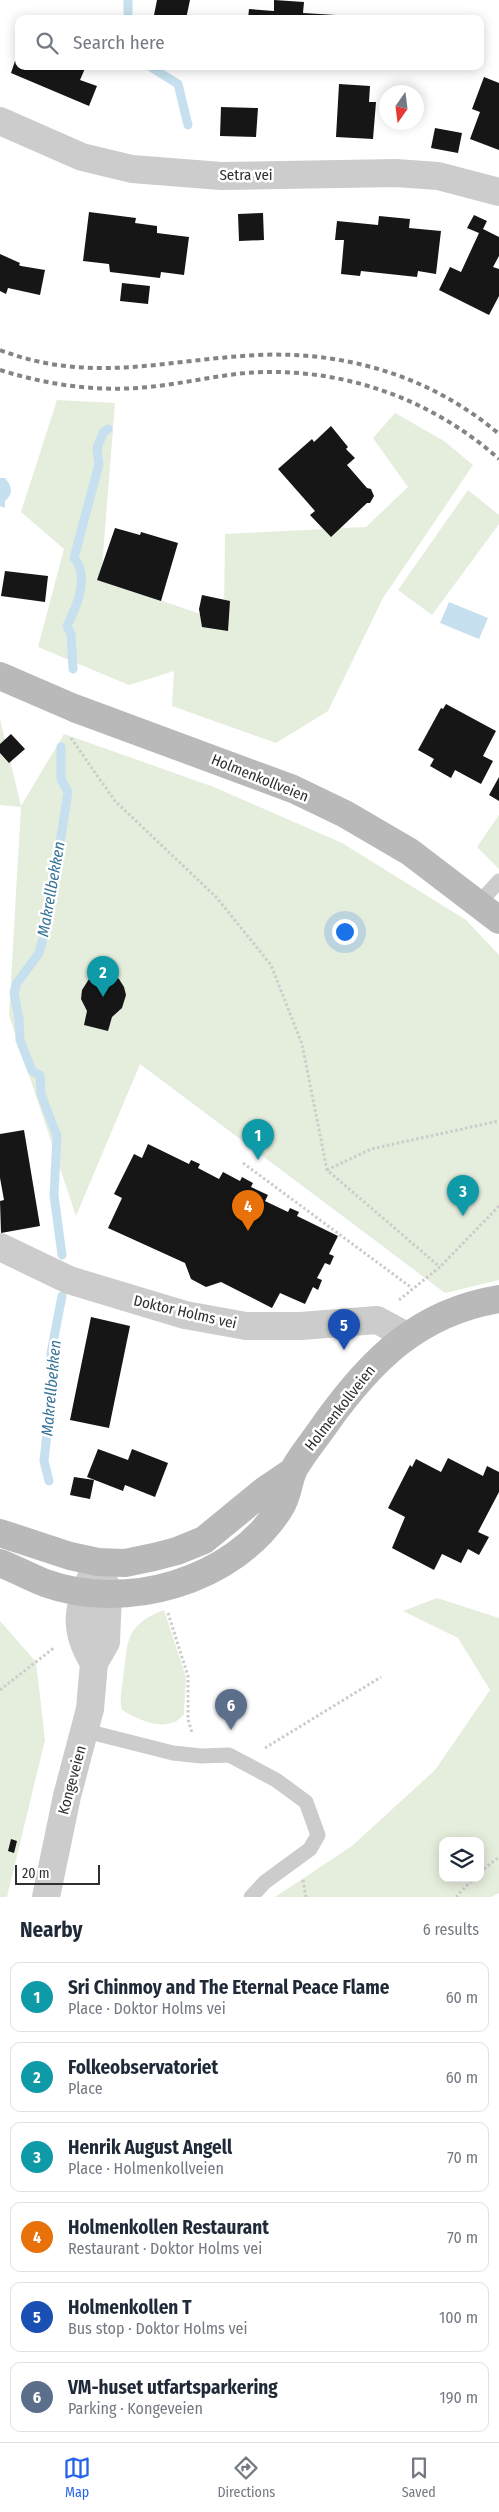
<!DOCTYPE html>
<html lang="en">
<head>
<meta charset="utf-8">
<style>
  body { margin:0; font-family:"Fira Sans Condensed",sans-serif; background:#f6f6f7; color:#1f2937 }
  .controls { position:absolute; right:15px; bottom:15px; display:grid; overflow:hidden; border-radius:10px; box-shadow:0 2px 12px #0003 }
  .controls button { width:45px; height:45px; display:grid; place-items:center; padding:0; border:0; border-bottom:1px solid #e0e1e3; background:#fff; color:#1f2937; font:25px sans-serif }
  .compass { position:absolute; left:379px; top:85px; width:45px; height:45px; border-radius:50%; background:#fff; box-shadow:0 2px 12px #0003; rotate:194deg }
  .scale { position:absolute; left:15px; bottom:12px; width:85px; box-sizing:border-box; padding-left:5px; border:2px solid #2f2f2f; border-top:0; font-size:14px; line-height:18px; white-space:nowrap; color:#2f2f2f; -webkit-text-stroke:4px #fff; paint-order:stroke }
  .you { position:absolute; left:344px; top:931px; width:18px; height:18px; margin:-12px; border:4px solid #fff; border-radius:50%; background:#1a73e8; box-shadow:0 0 0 8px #1a73e833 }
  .badge { display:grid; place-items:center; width:32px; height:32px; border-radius:50%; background:#2563eb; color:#fff; font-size:16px; font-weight:700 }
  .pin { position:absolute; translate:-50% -41px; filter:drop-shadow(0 1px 2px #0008) }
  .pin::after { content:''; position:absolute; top:26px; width:18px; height:15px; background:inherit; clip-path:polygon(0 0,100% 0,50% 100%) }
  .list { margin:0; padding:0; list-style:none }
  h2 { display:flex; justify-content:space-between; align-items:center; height:65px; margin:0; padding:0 20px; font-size:21px }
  h2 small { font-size:16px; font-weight:400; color:#747a83 }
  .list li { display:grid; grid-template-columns:32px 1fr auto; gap:15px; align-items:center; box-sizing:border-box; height:70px; margin:0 10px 10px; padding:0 10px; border:1px solid #e0e1e3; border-radius:10px }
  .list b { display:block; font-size:19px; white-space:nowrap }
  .list p { margin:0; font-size:16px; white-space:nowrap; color:#747a83 }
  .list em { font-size:16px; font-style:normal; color:#747a83 }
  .icon { flex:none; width:28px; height:28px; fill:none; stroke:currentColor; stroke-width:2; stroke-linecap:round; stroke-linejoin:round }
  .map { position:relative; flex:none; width:499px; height:1897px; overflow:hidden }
  .search { position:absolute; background:#fff; box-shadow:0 2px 12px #0003; left:15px; right:15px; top:15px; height:55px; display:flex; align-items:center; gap:12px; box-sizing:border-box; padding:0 18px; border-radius:10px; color:#747a83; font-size:19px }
  .sheet { height:545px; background:#fff }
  nav { display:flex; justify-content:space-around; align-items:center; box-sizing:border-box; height:70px; border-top:1px solid #e0e1e3; background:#fff; font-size:14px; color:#747a83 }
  nav a { display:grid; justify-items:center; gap:2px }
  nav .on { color:#2563eb }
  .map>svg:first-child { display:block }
  .green { fill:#e5eddc; fill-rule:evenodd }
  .water { fill:#c6e0ef }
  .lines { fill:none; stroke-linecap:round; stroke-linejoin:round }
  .stream { stroke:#c6e0ef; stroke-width:9 }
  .building { fill:#161616 }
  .path { stroke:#ccc; stroke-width:3; stroke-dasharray:2.5 2.5; stroke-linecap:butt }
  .service { stroke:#ccc; stroke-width:15 }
  .minor { stroke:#ccc; stroke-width:28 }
  .tertiary { stroke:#ccc; stroke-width:28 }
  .secondary { stroke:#b9b9b9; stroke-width:28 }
  .rail { stroke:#848484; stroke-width:4; stroke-dasharray:5 4; stroke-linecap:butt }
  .labels { text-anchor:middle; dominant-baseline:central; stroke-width:5; stroke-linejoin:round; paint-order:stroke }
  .street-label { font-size:15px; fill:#2f2f2f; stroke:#fff }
  .water-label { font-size:16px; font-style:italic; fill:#367398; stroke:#fff }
</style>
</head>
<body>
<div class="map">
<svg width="499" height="1897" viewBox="0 0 499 1897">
  <rect width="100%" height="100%" fill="#fff"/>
  <path class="green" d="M57,400L115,403L101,580L224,622L225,534L366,527L408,487L373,438L395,413L444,441L473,465L383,598L328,711L276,743L172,706L174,671L129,685L38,647L64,549L21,512Z
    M468,490L499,515V524L432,615L398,590Z
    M0,719L21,806L64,734L214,787L342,843L466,920L499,955V1280L445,1293L140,1064L76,1216L9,1015L21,807L0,805Z
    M499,815V869L477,847Z
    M437,1598L499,1618V1893L491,1897H275L352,1846L435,1770L490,1690L458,1638L403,1611ZM443,1841H480V1878H443Z
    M164,1610L186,1677L184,1714C169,1734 140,1721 122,1710C119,1700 122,1689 123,1679C128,1642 124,1625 164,1610Z
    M0,1621L36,1662L45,1740L7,1897H0Z"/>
  <path class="water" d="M0,478H5C12,486 14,494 5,501V508L0,506Z
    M449,602L488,618L479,639L440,623Z"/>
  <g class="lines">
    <path class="stream" d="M128,19V0
      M149,66L178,84L188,125
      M73,669L71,634L67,626C77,606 90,576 74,558L99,464L97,448L103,433L108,429
      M61,747V779L68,792L57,862L49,899L48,920L39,953L17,983L14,993L19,1019L20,1040L32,1071L40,1075L41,1094L57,1136L54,1195L62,1255
      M49,1481L44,1461L49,1414L53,1392L51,1353L62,1296"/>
  </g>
  <path class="building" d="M157,0H190L186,19L154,15Z
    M274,0L304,2L303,13L336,15V19H248L249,9L274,11Z
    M19,49V66H86L80,80L97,86L89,106L11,73Z
    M484,77L499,83V150L470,139L480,112L472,109Z
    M339,84L370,86L369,102H376L373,139L336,137Z
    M221,107L258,108L256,137L220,136Z
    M435,128L462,133L458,153L431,148Z
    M89,212L136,218L135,223L157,226V233L189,237L184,275L161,272L160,278L110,272L109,264L83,261Z
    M263,213L264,240L239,241L238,214Z
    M474,215L487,221L483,229L499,237V256L493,267L499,269V296L489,315L439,290L450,267L461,272L479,233L467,228Z
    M379,216L410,219L409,228L441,231L436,274L418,271L417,277L361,271L360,276L341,274L344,240H335L337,221L378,225Z
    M0,254L20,263L19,265L21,266L45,270L40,295L8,288L6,294L0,291Z
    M122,283L150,286L148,304L120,301Z
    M331,426L348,447L346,449L355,458L347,465L367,488L371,489L374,496L370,503H367L331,537L310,515L315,511L278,469L312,439L314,442Z
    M115,528L140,535L141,532L178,543L161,601L97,580Z
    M5,571L48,576L45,602L1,596Z
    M202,595L230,601L228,631L202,627L199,609Z
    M446,704L496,731L483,756L493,761L481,784L455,770L451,778L430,766L434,759L418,750L441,708L443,709Z
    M11,734L25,749L9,763L0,753V744Z
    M499,777V801L489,795Z
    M102,974L111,975L119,979L124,987L126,995L122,1008L112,1017L108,1031L84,1025L87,1011L81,999L82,990L89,979Z
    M24,1130L40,1226L1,1233L0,1201L4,1200L0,1178V1134Z
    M148,1144L189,1164L191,1160L200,1164L198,1168L219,1179L223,1172L240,1181L242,1177L253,1183L251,1187L268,1195L265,1201L288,1212L290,1208L299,1212L297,1216L338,1236L329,1254L334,1256L330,1265L325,1263L317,1278L322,1280L318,1290L313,1287L305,1304L280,1293L272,1308L221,1282L206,1287L191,1279L185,1263L108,1228L122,1198L114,1194L134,1154L142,1158Z
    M91,1317L130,1326L109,1428L70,1420Z
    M98,1449L128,1460L132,1449L168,1463L155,1497L125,1485L123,1491L87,1477Z
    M448,1458L483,1476L487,1466L499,1472V1492L478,1532L489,1537L479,1555L468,1549L461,1563L442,1554L434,1570L392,1548L405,1517L388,1508L410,1465L412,1467L416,1459L441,1472Z
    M74,1477L94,1480L90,1499L70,1495Z
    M11,1839L17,1841L14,1853L8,1851Z"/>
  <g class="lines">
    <path class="path" d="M71,738L115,801L217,898L271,965L302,1044L327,1170L440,1267
      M243,1163L412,1288
      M327,1170L371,1149L499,1121
      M399,1300L440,1267L499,1206
      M168,1613L188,1676V1719L192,1733
      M0,1690L55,1647
      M265,1748L381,1677
      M480,1872L499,1857
      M303,1880L306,1897
      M456,1897L474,1878"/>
    <path class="service" d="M479,903L499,881
      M86,1731L173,1753L201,1756L229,1755L276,1780L306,1802L318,1835L310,1849L265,1882L251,1897"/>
    <path class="minor" d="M0,1247L69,1280L185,1315L246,1326H301L377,1320L407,1336
      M94,1663C72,1628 78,1607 94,1571
      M46,1897L67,1796L90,1709L94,1663L106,1642L108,1594L98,1562"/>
    <path class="tertiary" d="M0,121L82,157L132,169L221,176L396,173L438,176L499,192"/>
    <path class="secondary" d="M0,676L74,708L293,789L345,814L410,852L499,920
      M0,1533L70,1556L98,1562L125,1563L154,1557L177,1551L204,1540L265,1490L293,1471
      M0,1563C15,1569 30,1577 45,1583C125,1612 234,1582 280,1508C288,1497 288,1481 294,1469C303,1453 316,1438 326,1423C371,1360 419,1312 499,1299"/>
    <path class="rail" d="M0,350C91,385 168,359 259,355C347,351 432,377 499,434
      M0,370C51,386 104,393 157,386C192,382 227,373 263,372C350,370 434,401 499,459"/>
  </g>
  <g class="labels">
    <g class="street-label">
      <text x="246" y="175">Setra vei</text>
      <text transform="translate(260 778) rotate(22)">Holmenkollveien</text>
      <text transform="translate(185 1312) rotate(13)">Doktor Holms vei</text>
      <text transform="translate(340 1408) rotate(-52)">Holmenkollveien</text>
      <text transform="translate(72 1780) rotate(-75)">Kongeveien</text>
    </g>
    <g class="water-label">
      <text transform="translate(51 889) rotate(-80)">Makrellbekken</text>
      <text transform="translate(51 1388) rotate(-85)">Makrellbekken</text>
    </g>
  </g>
</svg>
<div class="controls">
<button><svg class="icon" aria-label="layers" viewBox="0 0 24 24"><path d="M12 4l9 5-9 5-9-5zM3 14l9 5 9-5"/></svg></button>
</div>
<svg class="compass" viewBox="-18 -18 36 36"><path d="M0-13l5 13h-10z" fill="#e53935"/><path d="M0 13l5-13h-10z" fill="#747a83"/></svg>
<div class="scale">20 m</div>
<div class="you"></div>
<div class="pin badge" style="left:258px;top:1160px;background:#0f9aa8">1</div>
<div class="pin badge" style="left:103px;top:997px;background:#0f9aa8">2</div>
<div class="pin badge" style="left:463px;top:1216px;background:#0f9aa8">3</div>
<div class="pin badge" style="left:248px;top:1231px;background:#e8710a">4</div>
<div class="pin badge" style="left:344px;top:1350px;background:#1a4fb4">5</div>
<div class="pin badge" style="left:231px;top:1730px;background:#5c6f8a">6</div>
<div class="search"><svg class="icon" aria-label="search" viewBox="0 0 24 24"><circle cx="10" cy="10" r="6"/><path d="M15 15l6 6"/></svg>Search here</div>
</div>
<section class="sheet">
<h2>Nearby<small>6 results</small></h2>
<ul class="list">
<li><span class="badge" style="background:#0f9aa8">1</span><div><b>Sri Chinmoy and The Eternal Peace Flame</b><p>Place · Doktor Holms vei</p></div><em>60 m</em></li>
<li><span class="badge" style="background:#0f9aa8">2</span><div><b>Folkeobservatoriet</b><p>Place</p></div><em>60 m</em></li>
<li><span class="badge" style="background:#0f9aa8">3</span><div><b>Henrik August Angell</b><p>Place · Holmenkollveien</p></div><em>70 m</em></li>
<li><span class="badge" style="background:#e8710a">4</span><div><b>Holmenkollen Restaurant</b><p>Restaurant · Doktor Holms vei</p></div><em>70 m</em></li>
<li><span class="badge" style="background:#1a4fb4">5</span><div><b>Holmenkollen T</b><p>Bus stop · Doktor Holms vei</p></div><em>100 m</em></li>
<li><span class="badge" style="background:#5c6f8a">6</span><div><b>VM-huset utfartsparkering</b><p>Parking · Kongeveien</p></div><em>190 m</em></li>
</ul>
</section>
<nav>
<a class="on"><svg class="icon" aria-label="map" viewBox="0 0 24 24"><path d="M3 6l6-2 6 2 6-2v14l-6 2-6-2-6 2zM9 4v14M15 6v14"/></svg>Map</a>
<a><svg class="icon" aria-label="directions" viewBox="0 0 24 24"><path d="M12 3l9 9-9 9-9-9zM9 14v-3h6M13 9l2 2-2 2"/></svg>Directions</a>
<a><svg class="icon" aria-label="saved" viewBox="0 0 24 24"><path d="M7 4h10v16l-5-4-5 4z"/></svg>Saved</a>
</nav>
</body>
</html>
